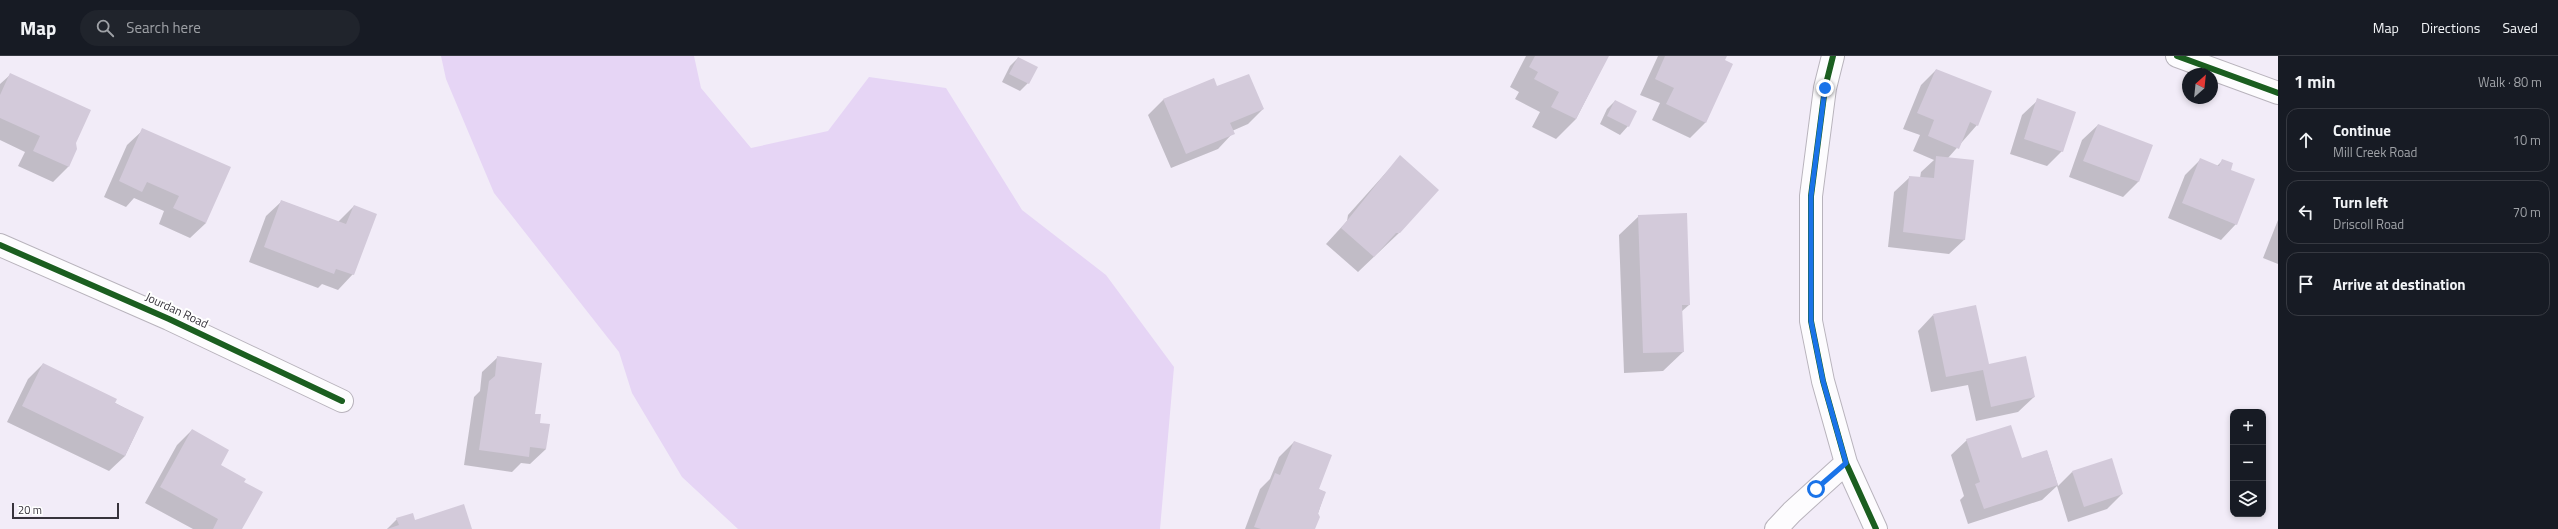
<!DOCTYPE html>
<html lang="en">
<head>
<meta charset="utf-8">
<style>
  body { margin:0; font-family:"Titillium Web",sans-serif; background:#20242c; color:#f1f3f6 }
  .controls { position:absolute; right:12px; bottom:12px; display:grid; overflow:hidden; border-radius:8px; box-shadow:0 2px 6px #0003 }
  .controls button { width:36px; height:36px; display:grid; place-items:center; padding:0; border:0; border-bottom:1px solid #363941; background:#171b24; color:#f1f3f6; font:20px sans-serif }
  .compass { position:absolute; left:2182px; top:12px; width:36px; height:36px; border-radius:50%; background:#171b24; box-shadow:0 2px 6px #0003; rotate:27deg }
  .scale { position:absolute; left:12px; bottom:10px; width:107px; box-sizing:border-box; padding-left:4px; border:2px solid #37333c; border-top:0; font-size:11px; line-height:14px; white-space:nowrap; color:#37333c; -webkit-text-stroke:3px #fff; paint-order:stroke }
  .stop { position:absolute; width:12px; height:12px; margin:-9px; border:3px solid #1a73e8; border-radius:50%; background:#fff }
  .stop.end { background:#1a73e8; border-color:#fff; box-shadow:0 1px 4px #0008 }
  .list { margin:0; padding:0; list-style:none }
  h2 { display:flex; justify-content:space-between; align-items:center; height:52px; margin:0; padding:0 16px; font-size:17px }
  h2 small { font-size:13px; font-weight:400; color:#9ea1a6 }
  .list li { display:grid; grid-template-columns:26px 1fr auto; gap:12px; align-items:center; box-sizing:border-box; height:64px; margin:0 8px 8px; padding:0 8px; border:1px solid #363941; border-radius:12px }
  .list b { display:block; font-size:15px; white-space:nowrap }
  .list p { margin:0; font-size:13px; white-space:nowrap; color:#9ea1a6 }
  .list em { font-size:13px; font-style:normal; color:#9ea1a6 }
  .icon { flex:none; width:22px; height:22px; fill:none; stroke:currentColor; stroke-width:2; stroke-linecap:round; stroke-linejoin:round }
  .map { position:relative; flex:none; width:2278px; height:473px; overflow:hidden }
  header { display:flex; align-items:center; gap:24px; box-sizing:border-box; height:56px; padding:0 20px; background:#171b24; border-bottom:1px solid #363941 }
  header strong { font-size:19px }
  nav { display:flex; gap:22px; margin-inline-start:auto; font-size:14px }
  .search { width:280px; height:36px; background:#20242c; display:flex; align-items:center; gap:10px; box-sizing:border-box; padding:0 14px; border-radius:22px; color:#9ea1a6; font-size:15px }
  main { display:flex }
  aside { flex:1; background:#171b24 }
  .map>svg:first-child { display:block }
  .green { fill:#e6d5f5 }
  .shadow { fill:#0003 }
  .building { fill:#d3cada }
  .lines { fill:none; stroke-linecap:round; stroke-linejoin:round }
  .minor-casing { stroke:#b8b3bc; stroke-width:24 }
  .tertiary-casing { stroke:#b8b3bc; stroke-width:24 }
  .minor { stroke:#fdfcfe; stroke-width:22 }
  .tertiary { stroke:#fdfcfe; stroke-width:22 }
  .cycleway-casing { stroke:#fff; stroke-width:8 }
  .cycleway { stroke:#1b5e20; stroke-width:6 }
  .route { stroke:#1a73e8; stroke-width:5 }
  .labels { text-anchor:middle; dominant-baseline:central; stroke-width:4; stroke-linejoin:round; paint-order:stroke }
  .street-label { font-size:12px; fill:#37333c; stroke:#fff }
</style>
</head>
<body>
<header>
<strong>Map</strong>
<div class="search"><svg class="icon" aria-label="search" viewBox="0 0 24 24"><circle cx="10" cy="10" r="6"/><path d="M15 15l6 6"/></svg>Search here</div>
<nav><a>Map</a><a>Directions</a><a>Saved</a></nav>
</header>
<main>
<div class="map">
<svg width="2278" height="473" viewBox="0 0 2278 473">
  <rect width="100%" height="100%" fill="#f2ecf8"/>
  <path class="green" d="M441,0H694L701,32L751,92L828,75L869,21L946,32L1022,154L1106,219L1174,311L1160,473H738L682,421L632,337L619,296L494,137L446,23Z"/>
  <path class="shadow" d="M1526,0H1608L1576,63L1556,83L1532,71L1540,56L1515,43L1519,36L1510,31Z
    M1658,0H1726L1724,5L1732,8L1705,67L1690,82L1652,64L1660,47L1640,39Z
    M1018,2L1028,27L1020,35L1002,26L1010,10Z
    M1936,14L1977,69L1948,102L1965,183L1949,198L1888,191L1894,136L1910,121L1920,122L1921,116L1934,104L1913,95L1920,79L1903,73L1921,29Z
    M10,19L75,87L68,111L53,126L18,110L25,96L0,84V28Z
    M1217,31L1263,53L1248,68L1232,75L1233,77L1218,93L1171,112L1148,59L1163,44Z
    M2038,44L2062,95L2047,110L2010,98L2022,59Z
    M1615,45L1628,70L1620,79L1600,68L1607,53Z
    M2098,69L2152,90L2138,126L2123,141L2069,121L2082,84Z
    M143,74L206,167L190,182L159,168L164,155L134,142L126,151L104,141L127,89Z
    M1400,101L1399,177L1358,216L1326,188L1347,165L1348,159Z
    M2200,104L2217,110L2223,104L2236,168L2221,184L2168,162L2185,119Z
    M282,145L338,166L354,150L353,218L338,234L322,228L318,232L249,206L266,160Z
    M1639,160L1689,249L1681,256L1683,296L1663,315L1624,317L1619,179Z
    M2278,164V208L2263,202Z
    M1933,259L1988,309L2034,341L2018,356L1976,365L1968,329L1931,336L1918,275Z
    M498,301L539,368L546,393L530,408L521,407L512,416L464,409L474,341L480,335L482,316Z
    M43,308L143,362L125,400L109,415L7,366L28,323Z
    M192,374L220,410L242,426L241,473H193L145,447L177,389Z
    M1967,384L2021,403L2047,395L2058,430L2072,416L2122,438L2107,453L2068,466L2057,430L2042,444L1968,468L1960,444L1964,440L1951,399Z
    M1294,386L1318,433L1325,436L1313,473H1245L1260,433L1270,423L1279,401Z
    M397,463L415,465L471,473H387Z"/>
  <path class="building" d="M1535,0H1609L1576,63L1551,51L1559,36L1534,23L1538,16L1529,11Z
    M1665,0H1727L1725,4L1733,8L1706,67L1666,48L1674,32L1655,23Z
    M1018,1L1038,11L1029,28L1009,18Z
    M1936,13L1992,35L1978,70L1970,66L1959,93L1928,80L1934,64L1917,57Z
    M10,17L91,54L76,87L77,93L69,111L33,95L40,80L0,62V39Z
    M1249,18L1264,53L1230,67L1235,78L1186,98L1163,43L1214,22L1217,30Z
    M2037,42L2076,56L2063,96L2024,83Z
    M1615,44L1637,55L1629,71L1607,60Z
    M2098,68L2153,89L2139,126L2083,105Z
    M142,72L231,111L206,167L173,152L179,140L147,126L142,136L119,125Z
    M1400,99L1439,134L1400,177H1396L1374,201L1341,172Z
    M1936,100L1974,104L1965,184L1903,176L1909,120L1934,122Z
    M2200,102L2219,110L2222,103L2233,107L2231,114L2255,123L2237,169L2182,147Z
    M281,144L346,168L354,149L377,158L354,219L336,213L334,218L264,191Z
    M1687,157L1690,249H1682L1684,296L1643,297L1638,159Z
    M1976,249L1989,308L2026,300L2035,341L1991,351L1983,314L1946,321L1933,258Z
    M497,300L542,307L535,358H541L540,367L550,368L546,393L530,391L529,401L479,394L489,325L495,320Z
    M43,307L117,343L115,347L144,361L125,400L22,350Z
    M2011,369L2022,402L2047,394L2058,429L1984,453L1975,428L1980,426L1966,383Z
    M192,373L229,394L221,409L246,423L244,426L263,436L242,473H213L218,463L160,431Z
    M1294,385L1332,399L1319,433L1326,436L1318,457L1320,461L1315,473H1261L1254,471L1275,417L1280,419Z
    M2112,402L2123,438L2084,451L2072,415Z
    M464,448L472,473H387L399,469L396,462L413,457L415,464Z"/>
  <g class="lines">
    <g class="minor-casing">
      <path id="minor" d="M1833,0L1825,32L1811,140V265L1823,325L1846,407L1876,473
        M0,189L169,263L342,345
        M1776,473L1792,456L1846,407"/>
    </g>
    <g class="tertiary-casing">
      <path id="tertiary" d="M2177,0L2278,37"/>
    </g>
    <use href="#minor" class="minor"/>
    <use href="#tertiary" class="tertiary"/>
    <g class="cycleway-casing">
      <path id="cycleway" d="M1833,0L1825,32L1811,140V265L1823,325L1846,407L1876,473
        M2177,0L2278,37
        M0,189L169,263L342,345"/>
    </g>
    <use href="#cycleway" class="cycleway"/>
  </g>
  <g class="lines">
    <path class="route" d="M1816,433L1846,407L1823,325L1811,265V140L1825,32"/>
  </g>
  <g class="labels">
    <g class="street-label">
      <text transform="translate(177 254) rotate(25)">Jourdan Road</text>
    </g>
  </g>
</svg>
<div class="controls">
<button>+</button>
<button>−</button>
<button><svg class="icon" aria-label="layers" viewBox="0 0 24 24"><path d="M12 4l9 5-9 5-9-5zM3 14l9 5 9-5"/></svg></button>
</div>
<svg class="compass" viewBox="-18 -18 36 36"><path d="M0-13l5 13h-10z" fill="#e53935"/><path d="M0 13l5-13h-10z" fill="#9ea1a6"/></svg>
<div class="scale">20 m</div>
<div class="stop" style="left:1816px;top:433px"></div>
<div class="stop end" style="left:1825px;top:32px"></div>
</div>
<aside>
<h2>1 min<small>Walk · 80 m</small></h2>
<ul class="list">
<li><svg class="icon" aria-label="ahead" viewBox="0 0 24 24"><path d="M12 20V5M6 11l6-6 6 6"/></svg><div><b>Continue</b><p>Mill Creek Road</p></div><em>10 m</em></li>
<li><svg class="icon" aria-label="left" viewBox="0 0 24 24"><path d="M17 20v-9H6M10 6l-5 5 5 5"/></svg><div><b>Turn left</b><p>Driscoll Road</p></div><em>70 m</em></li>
<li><svg class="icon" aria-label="arrive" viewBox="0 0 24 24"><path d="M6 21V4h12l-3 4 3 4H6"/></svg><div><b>Arrive at destination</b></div></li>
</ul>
</aside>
</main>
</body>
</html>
